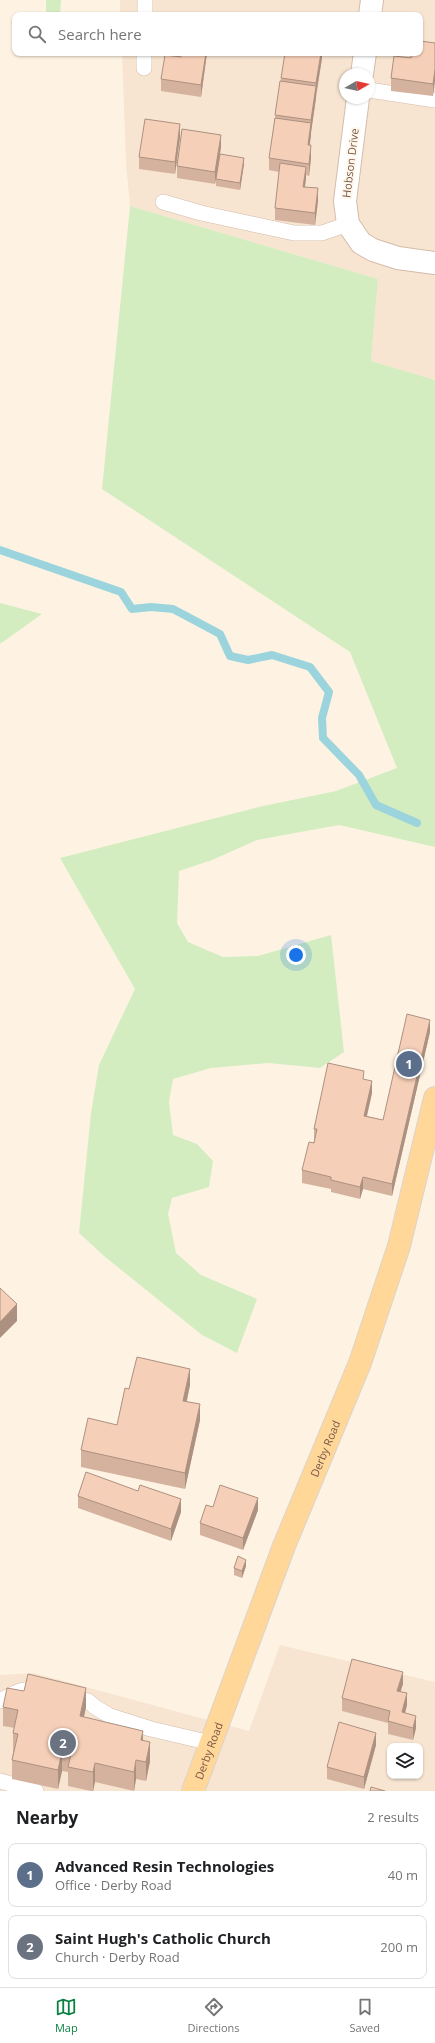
<!DOCTYPE html>
<html lang="en">
<head>
<meta charset="utf-8">
<style>
  body { margin:0; font-family:"Open Sans",sans-serif; background:#f2f2f2; color:#202124 }
  .controls { position:absolute; right:12px; bottom:12px; display:grid; overflow:hidden; border-radius:8px; box-shadow:0 1px 3px #0004 }
  .controls button { width:36px; height:36px; display:grid; place-items:center; padding:0; border:0; border-bottom:1px solid #e0e0e0; background:#fff; color:#202124; font:20px sans-serif }
  .compass { position:absolute; left:339px; top:68px; width:36px; height:36px; border-radius:50%; background:#fff; box-shadow:0 1px 3px #0004; rotate:81deg }
  .you { position:absolute; left:296px; top:955px; width:14px; height:14px; margin:-10px; border:3px solid #fff; border-radius:50%; background:#1a73e8; box-shadow:0 0 0 6px #1a73e833 }
  .badge { display:grid; place-items:center; width:26px; height:26px; border-radius:50%; background:#0b8043; color:#fff; font-size:13px; font-weight:700 }
  .pin { position:absolute; translate:-50% -50%; border:2px solid #fff; box-shadow:0 1px 4px #0006 }
  .list { margin:0; padding:0; list-style:none }
  h2 { display:flex; justify-content:space-between; align-items:center; height:52px; margin:0; padding:0 16px; font-size:17px }
  h2 small { font-size:13px; font-weight:400; color:#757577 }
  .list li { display:grid; grid-template-columns:26px 1fr auto; gap:12px; align-items:center; box-sizing:border-box; height:64px; margin:0 8px 8px; padding:0 8px; border:1px solid #e0e0e0; border-radius:8px }
  .list b { display:block; font-size:15px; white-space:nowrap }
  .list p { margin:0; font-size:13px; white-space:nowrap; color:#757577 }
  .list em { font-size:13px; font-style:normal; color:#757577 }
  .icon { flex:none; width:22px; height:22px; fill:none; stroke:currentColor; stroke-width:2; stroke-linecap:round; stroke-linejoin:round }
  .map { position:relative; flex:none; width:435px; height:1791px; overflow:hidden }
  .search { position:absolute; background:#fff; box-shadow:0 1px 3px #0004; left:12px; right:12px; top:12px; height:44px; display:flex; align-items:center; gap:10px; box-sizing:border-box; padding:0 14px; border-radius:8px; color:#757577; font-size:15px }
  .sheet { height:196px; background:#fff }
  nav { display:flex; justify-content:space-around; align-items:center; box-sizing:border-box; height:56px; border-top:1px solid #e0e0e0; background:#fff; font-size:11px; color:#757577 }
  nav a { display:grid; justify-items:center; gap:2px }
  nav .on { color:#0b8043 }
  .map>svg:first-child { display:block }
  .residential { fill:#f7e5d1; fill-rule:evenodd }
  .green { fill:#d3edc0 }
  .lines { fill:none; stroke-linecap:round; stroke-linejoin:round }
  .stream { stroke:#9bd4dc; stroke-width:8 }
  .lane-casing { stroke:#d3bcab; stroke-width:16 }
  .street-casing { stroke:#d3bcab; stroke-width:24 }
  .primary-casing { stroke:#dcd3cf; stroke-width:24 }
  .lane { stroke:#fff; stroke-width:15 }
  .street { stroke:#fff; stroke-width:22 }
  .primary { stroke:#ffd799; stroke-width:22 }
  .wall { fill:#d4b29e }
  .shaded-wall { fill:#ac9181 }
  .building { fill:#f6cfb8; stroke:#ac9181 }
  .labels { text-anchor:middle; dominant-baseline:central; stroke-width:4; stroke-linejoin:round; paint-order:stroke }
  .street-label { font-size:11px; fill:#795746; stroke:#fff7eb }
</style>
</head>
<body>
<div class="map">
<svg width="435" height="1791" viewBox="0 0 435 1791">
  <rect width="100%" height="100%" fill="#fef3e3"/>
  <path class="residential" d="M120,0H435V380L371,361L378,279L130,206L126,164L122,53H420V15H120ZM345,74H369V98H345Z
    M280,1645L435,1682V1791H0V1675L34,1673L249,1731ZM390,1746H420V1776H390Z"/>
  <path class="green" d="M46,0H61L60,15H46Z
    M130,206L378,279L371,361L435,380V847L339,825L257,840L212,860L179,871L177,923L188,942L223,957L258,956L331,935L344,1052L320,1068L269,1063L211,1068L173,1079L169,1102L173,1135L197,1144L213,1161L209,1187L172,1198L168,1214L176,1253L201,1275L257,1299L237,1353L202,1335L104,1256L79,1233L91,1113L99,1065L135,989L60,858L263,806L336,791L397,768L350,652L102,489Z
    M0,603L42,614L0,644Z"/>
  <g class="lines">
    <path class="stream" d="M0,550L121,592L132,609L151,607L173,609L220,634L230,656L248,660L272,655L310,667L329,692L322,718L323,738L359,775L376,805L417,823"/>
    <g class="lane-casing">
      <path id="lane" d="M145,15V0
        M144,68V53
        M369,90L435,100
        M163,202L201,213L294,233H322L348,224
        M67,1696L88,1701L95,1707L110,1716L151,1729L211,1743
        M0,1701C17,1691 24,1687 44,1691
        M0,1781L36,1791"/>
    </g>
    <g class="street-casing">
      <path id="street" d="M370,15L372,0
        M362,74L365,53
        M358,98L345,201L348,224L361,243L373,250L398,258L435,263"/>
    </g>
    <g class="primary-casing">
      <g id="primary">
        <path id="s1" d="M193,1791L284,1546L360,1363L399,1246L435,1098"/>
      </g>
    </g>
    <use href="#lane" class="lane"/>
    <use href="#street" class="street"/>
    <use href="#primary" class="primary"/>
  </g>
  <path class="wall" d="M435,43L433,96L391,91V78Z
    M207,53L201,97L161,91V79L181,57Z
    M322,53V58L309,145L311,158L309,176L306,175L305,187L318,201L315,225L275,220V208L279,172L269,170V158L281,78Z
    M180,137L175,174L139,169V157Z
    M221,147L215,184L177,178V166Z
    M244,164L240,190L216,186V179Z
    M430,1032L392,1196L363,1189L360,1199L331,1192V1189L302,1183V1170L314,1141V1129L364,1079L372,1093L367,1116L383,1120Z
    M190,1385L187,1401L200,1420L185,1489L81,1467V1450L117,1425L129,1389Z
    M138,1491L181,1512L171,1541L78,1508V1496Z
    M258,1510L243,1550L200,1535V1523Z
    M246,1566L242,1578L234,1575V1568Z
    M403,1684L400,1691L407,1705L405,1713L416,1728L413,1740L388,1734V1723L342,1711V1698Z
    M3,1707H86L84,1717L143,1740L150,1761L146,1781L136,1779L134,1791L95,1782L93,1791H91L68,1786V1772L62,1771L58,1789L12,1779V1760L13,1753V1733L15,1728L3,1726Z
    M376,1745L364,1789L327,1779V1767Z"/>
  <path class="shaded-wall" d="M206,53H207L201,97V85Z
    M321,53H322V58L316,95V83Z
    M435,69V81L433,96V84Z
    M316,86V98L311,133V120Z
    M311,123V136L308,157V145Z
    M180,124V137L175,174V162Z
    M221,135V147L215,184V172Z
    M311,145V158L309,176V164Z
    M244,158V164L240,190V183Z
    M306,167V179L303,199V187Z
    M318,188V201L315,225V213Z
    M430,1020V1032L392,1196V1184Z
    M372,1081V1093L364,1128V1116Z
    M363,1177V1189L360,1199V1187Z
    M17,1304V1321L0,1338V1322Z
    M190,1369V1385L183,1417V1401Z
    M200,1404V1420L185,1489V1473Z
    M258,1498V1510L243,1550V1538Z
    M181,1499V1512L171,1541V1529Z
    M246,1560V1566L242,1578V1571Z
    M403,1672V1684L397,1703V1691Z
    M86,1688V1707L80,1735V1716Z
    M407,1693V1705L402,1725V1712Z
    M416,1716V1728L413,1740V1728Z
    M143,1731V1750L141,1740Z
    M376,1733V1745L364,1789V1777Z
    M150,1742V1761L146,1781V1762Z
    M62,1752V1771L58,1789V1770Z
    M136,1760V1779L134,1791V1772Z
    M95,1763V1782L93,1791V1772Z"/>
  <path class="building" d="M420,41L435,43V69L433,84L391,78L394,56L411,58V53H420Z
    M181,53H206L201,85L161,79L165,55L181,57Z
    M285,53H321L316,83L281,78Z
    M280,81L316,86L311,120L275,115Z
    M275,118L311,123L308,145H311L309,164L269,158Z
    M145,119L180,124L175,162L139,157Z
    M182,129L221,135L215,172L177,166Z
    M220,154L244,158L240,183L216,179Z
    M280,163L306,167L303,187L318,188L315,213L275,208Z
    M407,1014L430,1020L392,1184L363,1177L360,1187L331,1180V1177L302,1170L309,1142L314,1143L317,1129H314L328,1063L364,1071L363,1079L372,1081L364,1116L383,1120Z
    M0,1288L17,1304L0,1322Z
    M137,1357L190,1369L183,1401L200,1404L185,1473L81,1450L88,1418L117,1425L125,1388L129,1389Z
    M86,1472L138,1491L140,1485L181,1499L171,1529L78,1496Z
    M220,1485L258,1498L243,1538L200,1523L206,1505L213,1507Z
    M238,1556L246,1560L242,1571L234,1568Z
    M352,1659L403,1672L397,1691L407,1693L402,1712L416,1716L413,1728L388,1721L390,1711L342,1698Z
    M28,1674L86,1688L80,1716L143,1731L141,1740L150,1742L146,1762L136,1760L134,1772L95,1763L93,1772L68,1767L71,1754L62,1752L58,1770L12,1760L18,1734L13,1733L18,1710L3,1707L7,1688L24,1691Z
    M339,1722L376,1733L364,1777L327,1767Z
    M371,1787L385,1791H370Z"/>
  <g class="labels">
    <g class="street-label">
      <text transform="translate(350 163) rotate(-83)">Hobson Drive</text>
      <text stroke="none"><textPath href="#s1" startOffset="367">Derby Road</textPath></text>
      <text stroke="none"><textPath href="#s1" startOffset="43">Derby Road</textPath></text>
    </g>
  </g>
</svg>
<div class="controls">
<button><svg class="icon" aria-label="layers" viewBox="0 0 24 24"><path d="M12 4l9 5-9 5-9-5zM3 14l9 5 9-5"/></svg></button>
</div>
<svg class="compass" viewBox="-18 -18 36 36"><path d="M0-13l5 13h-10z" fill="#e53935"/><path d="M0 13l5-13h-10z" fill="#757577"/></svg>
<div class="you"></div>
<div class="pin badge" style="left:409px;top:1064px;background:#5c6f8a">1</div>
<div class="pin badge" style="left:63px;top:1743px;background:#6b7280">2</div>
<div class="search"><svg class="icon" aria-label="search" viewBox="0 0 24 24"><circle cx="10" cy="10" r="6"/><path d="M15 15l6 6"/></svg>Search here</div>
</div>
<section class="sheet">
<h2>Nearby<small>2 results</small></h2>
<ul class="list">
<li><span class="badge" style="background:#5c6f8a">1</span><div><b>Advanced Resin Technologies</b><p>Office · Derby Road</p></div><em>40 m</em></li>
<li><span class="badge" style="background:#6b7280">2</span><div><b>Saint Hugh's Catholic Church</b><p>Church · Derby Road</p></div><em>200 m</em></li>
</ul>
</section>
<nav>
<a class="on"><svg class="icon" aria-label="map" viewBox="0 0 24 24"><path d="M3 6l6-2 6 2 6-2v14l-6 2-6-2-6 2zM9 4v14M15 6v14"/></svg>Map</a>
<a><svg class="icon" aria-label="directions" viewBox="0 0 24 24"><path d="M12 3l9 9-9 9-9-9zM9 14v-3h6M13 9l2 2-2 2"/></svg>Directions</a>
<a><svg class="icon" aria-label="saved" viewBox="0 0 24 24"><path d="M7 4h10v16l-5-4-5 4z"/></svg>Saved</a>
</nav>
</body>
</html>
